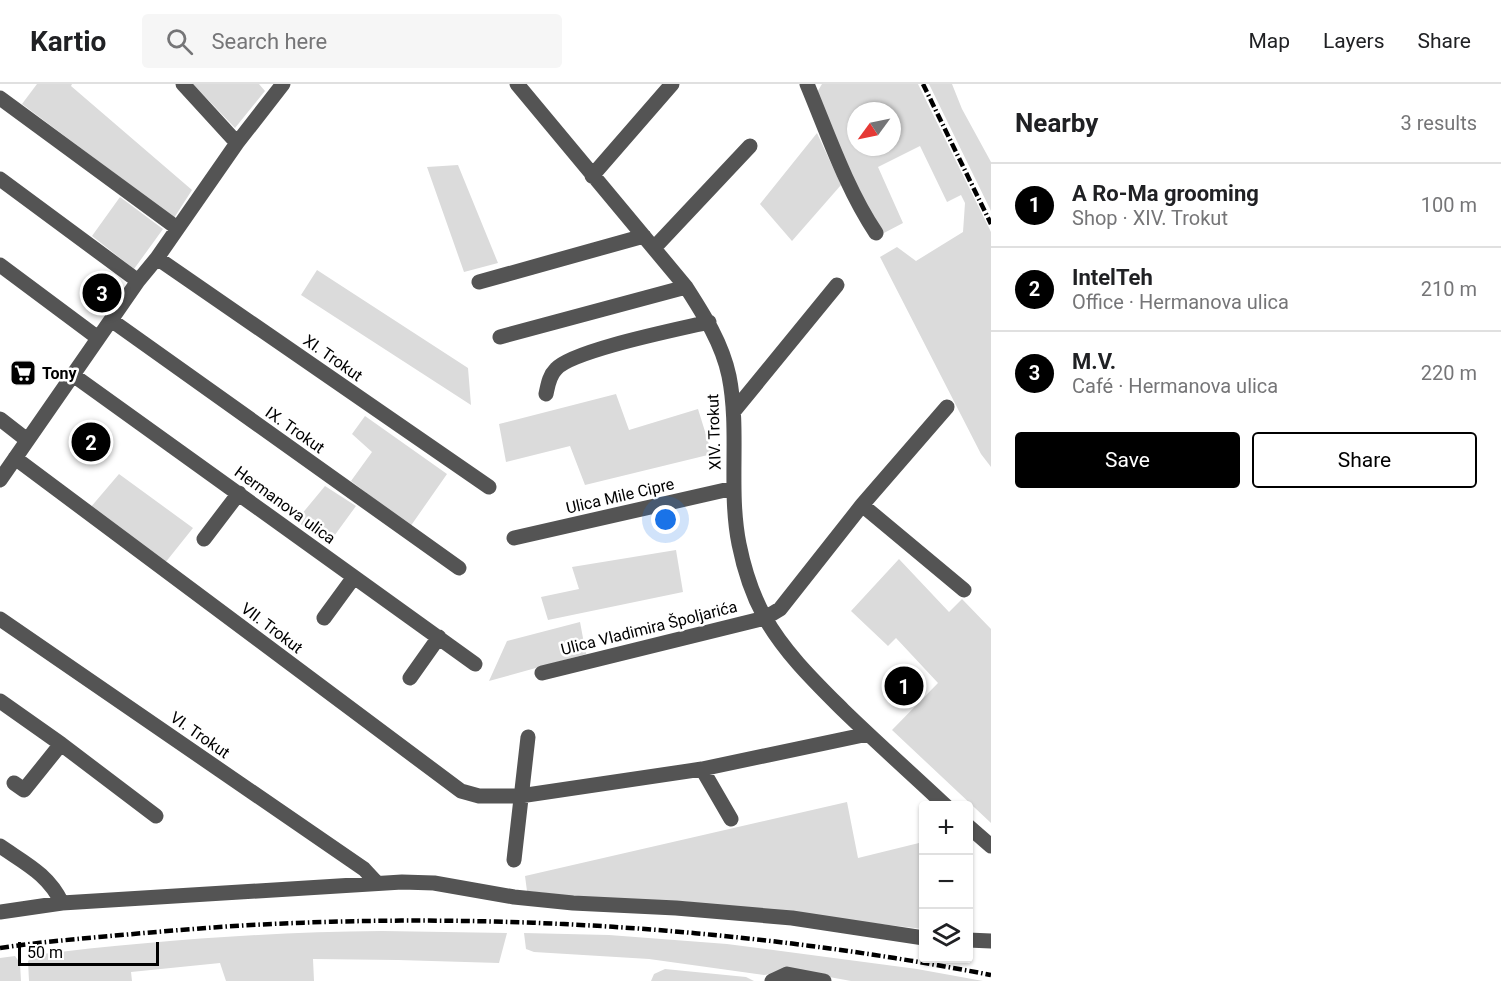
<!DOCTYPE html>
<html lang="en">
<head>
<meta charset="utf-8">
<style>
  body { margin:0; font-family:Roboto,sans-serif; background:#f6f6f6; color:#202124 }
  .controls { position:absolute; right:18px; bottom:18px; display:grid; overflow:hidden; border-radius:6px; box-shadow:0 2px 4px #0004 }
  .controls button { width:54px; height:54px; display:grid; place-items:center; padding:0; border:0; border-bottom:2px solid #e0e0e0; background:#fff; color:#202124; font:30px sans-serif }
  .compass { position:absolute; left:847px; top:18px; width:54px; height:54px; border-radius:50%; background:#fff; box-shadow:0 2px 4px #0004; rotate:237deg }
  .scale { position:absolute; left:18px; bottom:15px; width:141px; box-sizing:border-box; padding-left:6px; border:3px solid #000; border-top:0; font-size:16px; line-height:21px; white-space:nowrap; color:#000; -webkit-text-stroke:4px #fff; paint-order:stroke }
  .you { position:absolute; left:666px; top:436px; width:21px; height:21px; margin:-15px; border:4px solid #fff; border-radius:50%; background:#1a73e8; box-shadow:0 0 0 9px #1a73e833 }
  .badge { display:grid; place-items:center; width:39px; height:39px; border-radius:50%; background:#000; color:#fff; font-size:20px; font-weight:700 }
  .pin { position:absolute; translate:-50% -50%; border:3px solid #fff; box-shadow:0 2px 6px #0006 }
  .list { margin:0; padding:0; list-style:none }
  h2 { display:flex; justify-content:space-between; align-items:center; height:78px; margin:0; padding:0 24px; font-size:26px }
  h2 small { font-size:20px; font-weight:400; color:#757577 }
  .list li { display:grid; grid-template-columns:39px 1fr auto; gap:18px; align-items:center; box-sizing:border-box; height:84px; padding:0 24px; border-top:2px solid #e0e0e0 }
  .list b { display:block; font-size:22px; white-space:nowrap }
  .list p { margin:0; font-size:20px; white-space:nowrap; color:#757577 }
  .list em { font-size:20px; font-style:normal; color:#757577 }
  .actions { display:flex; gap:12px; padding:18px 24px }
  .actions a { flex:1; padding:14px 0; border:2px solid #000; border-radius:6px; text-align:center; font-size:21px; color:#000 }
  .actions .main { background:#000; color:#fff }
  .icon { flex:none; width:33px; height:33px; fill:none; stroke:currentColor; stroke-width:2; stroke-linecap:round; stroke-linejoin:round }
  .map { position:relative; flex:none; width:991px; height:897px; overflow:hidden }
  header { display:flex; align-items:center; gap:36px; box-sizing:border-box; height:84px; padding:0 30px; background:#fff; border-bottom:2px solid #e0e0e0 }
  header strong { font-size:28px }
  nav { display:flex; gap:33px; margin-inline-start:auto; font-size:21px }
  .search { width:420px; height:54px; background:#f6f6f6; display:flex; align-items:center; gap:15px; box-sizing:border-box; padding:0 21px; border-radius:6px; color:#757577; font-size:22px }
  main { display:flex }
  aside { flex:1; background:#fff }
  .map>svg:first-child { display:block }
  .green { fill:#dbdbdb; fill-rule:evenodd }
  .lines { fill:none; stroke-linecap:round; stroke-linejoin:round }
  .minor { stroke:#545454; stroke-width:15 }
  .rail { stroke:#000; stroke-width:4.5; stroke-dasharray:9 3 1.5 3; stroke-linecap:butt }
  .labels { text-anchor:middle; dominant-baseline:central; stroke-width:5; stroke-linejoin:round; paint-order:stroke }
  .street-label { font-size:16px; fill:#000; stroke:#fff }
  .poi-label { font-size:16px; font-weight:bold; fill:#000; stroke:#fff; text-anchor:start }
</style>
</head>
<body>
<header>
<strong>Kartio</strong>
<div class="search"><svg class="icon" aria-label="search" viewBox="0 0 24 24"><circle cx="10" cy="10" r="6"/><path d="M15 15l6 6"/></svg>Search here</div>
<nav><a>Map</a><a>Layers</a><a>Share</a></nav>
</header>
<main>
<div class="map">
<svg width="991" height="897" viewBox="0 0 991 897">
  <rect width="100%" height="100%" fill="#fff"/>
  <path class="green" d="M37,0H72L71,2L192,106L174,134L22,20Z
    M193,0H259L265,7L235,44Z
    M822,0H918L991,148V383L981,370L880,173L897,163L916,177L963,148L965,119L961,111L947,118L920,62L878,83L903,139L882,150L874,141L816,10ZM856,27H892V63H856Z
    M929,0H952L962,25L991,78V127Z
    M817,49L841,101L792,157L760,120Z
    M458,81L498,179L464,188L427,83Z
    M120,113L163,145L134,185L92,152Z
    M317,186L468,284L471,321L301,211Z
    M616,310L629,346L698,325L712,370L585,401L570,362L506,378L499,340Z
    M365,332L447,390L410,443L351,397L372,368L352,350Z
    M119,390L193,444L165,479L90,424Z
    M325,402L356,422L329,459L296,437Z
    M676,466L683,508L548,536L541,513L579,505L572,483Z
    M899,475L949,528L962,515L991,545V739L892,646L938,599L896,554L888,562L851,527Z
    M580,538L586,570L489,597L507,557Z
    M847,718L858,774L923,758V845L681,817L606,816L527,807L525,792Z
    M382,847L507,849L499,879L398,876L313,875L314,897H226L220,879L131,888L132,897H29L28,877L34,871C150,857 265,848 382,847Z
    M524,849L609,851L727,860L917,885L983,897H851L813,890L780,889L764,891L649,875L534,868L526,865Z
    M15,872L20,879L21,897H0V874Z
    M665,885L746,893L754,897H651L654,890Z"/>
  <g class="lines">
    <path class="minor" d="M183,0L237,59
      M517,0L686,203C704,231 722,259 729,292C740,347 728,405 739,460C744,485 752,510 764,532C784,568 814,597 843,626C877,659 912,690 946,722
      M807,0C828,50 846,104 876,149
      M0,14L177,144
      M592,92L672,0
      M0,95L138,197
      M654,164L750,62
      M157,174L489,403
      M0,181L98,254
      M479,198L644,152
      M111,236L459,484
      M500,253L686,203
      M73,291L475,580
      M546,310C548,301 549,292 556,285C573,266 680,245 709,238
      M734,327L837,201
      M0,335L27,356
      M15,374L461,707L479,712H520L702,685L868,650
      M0,396L138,197L157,174L237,59L283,0
      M862,421L964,506
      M514,454L734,404
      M204,455L239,409
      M324,534L354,493
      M0,535L364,785L377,799
      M542,589L765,534L780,525L862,421L947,323
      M410,594L439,553
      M0,617L61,660L156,732
      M702,685L731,735
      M14,699L24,706L61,660
      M968,742L991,762
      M0,762C26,780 48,790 62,819
      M514,776L528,653
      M0,828L62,819L402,798L434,799L514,813L573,819L676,824L792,834L924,854
      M968,856L991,857
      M772,897L787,890L824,897"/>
    <path class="rail" d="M923,0L991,140
      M0,864C33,859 66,856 99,853C144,849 189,845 234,842C487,827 742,843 991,891"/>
  </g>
  <defs>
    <g id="supermarket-square" transform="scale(1.35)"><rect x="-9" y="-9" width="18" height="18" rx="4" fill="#000" stroke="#fff"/><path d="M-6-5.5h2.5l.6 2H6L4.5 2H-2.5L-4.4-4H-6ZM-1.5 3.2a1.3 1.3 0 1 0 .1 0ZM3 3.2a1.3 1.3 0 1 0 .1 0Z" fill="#fff"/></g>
  </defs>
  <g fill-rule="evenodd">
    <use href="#supermarket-square" x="23" y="289"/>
  </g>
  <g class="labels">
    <g class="street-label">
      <text transform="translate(333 274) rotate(35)">XI. Trokut</text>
      <text transform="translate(295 346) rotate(35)">IX. Trokut</text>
      <text transform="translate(714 348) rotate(-92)">XIV. Trokut</text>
      <text transform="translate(620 412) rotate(-13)">Ulica Mile Cipre</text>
      <text transform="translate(285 421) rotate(36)">Hermanova ulica</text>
      <text transform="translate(272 544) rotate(37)">VII. Trokut</text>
      <text transform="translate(649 544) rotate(-14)">Ulica Vladimira Špoljarića</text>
      <text transform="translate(200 651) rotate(35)">VI. Trokut</text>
    </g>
    <g class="poi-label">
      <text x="42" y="289">Tony</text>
    </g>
  </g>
</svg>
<div class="controls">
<button>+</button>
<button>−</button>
<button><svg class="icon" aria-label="layers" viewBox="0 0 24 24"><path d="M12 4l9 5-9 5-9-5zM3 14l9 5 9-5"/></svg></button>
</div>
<svg class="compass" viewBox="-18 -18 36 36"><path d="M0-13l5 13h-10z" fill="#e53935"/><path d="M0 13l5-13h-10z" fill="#757577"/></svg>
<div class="scale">50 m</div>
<div class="you"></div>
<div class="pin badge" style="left:904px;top:602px">1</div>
<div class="pin badge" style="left:91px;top:358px">2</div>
<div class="pin badge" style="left:102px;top:209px">3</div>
</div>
<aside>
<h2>Nearby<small>3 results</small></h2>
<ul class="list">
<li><span class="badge">1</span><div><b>A Ro-Ma grooming</b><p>Shop · XIV. Trokut</p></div><em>100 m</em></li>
<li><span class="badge">2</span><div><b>IntelTeh</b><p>Office · Hermanova ulica</p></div><em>210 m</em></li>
<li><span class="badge">3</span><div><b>M.V.</b><p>Café · Hermanova ulica</p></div><em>220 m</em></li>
</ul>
<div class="actions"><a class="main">Save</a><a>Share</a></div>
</aside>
</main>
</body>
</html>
